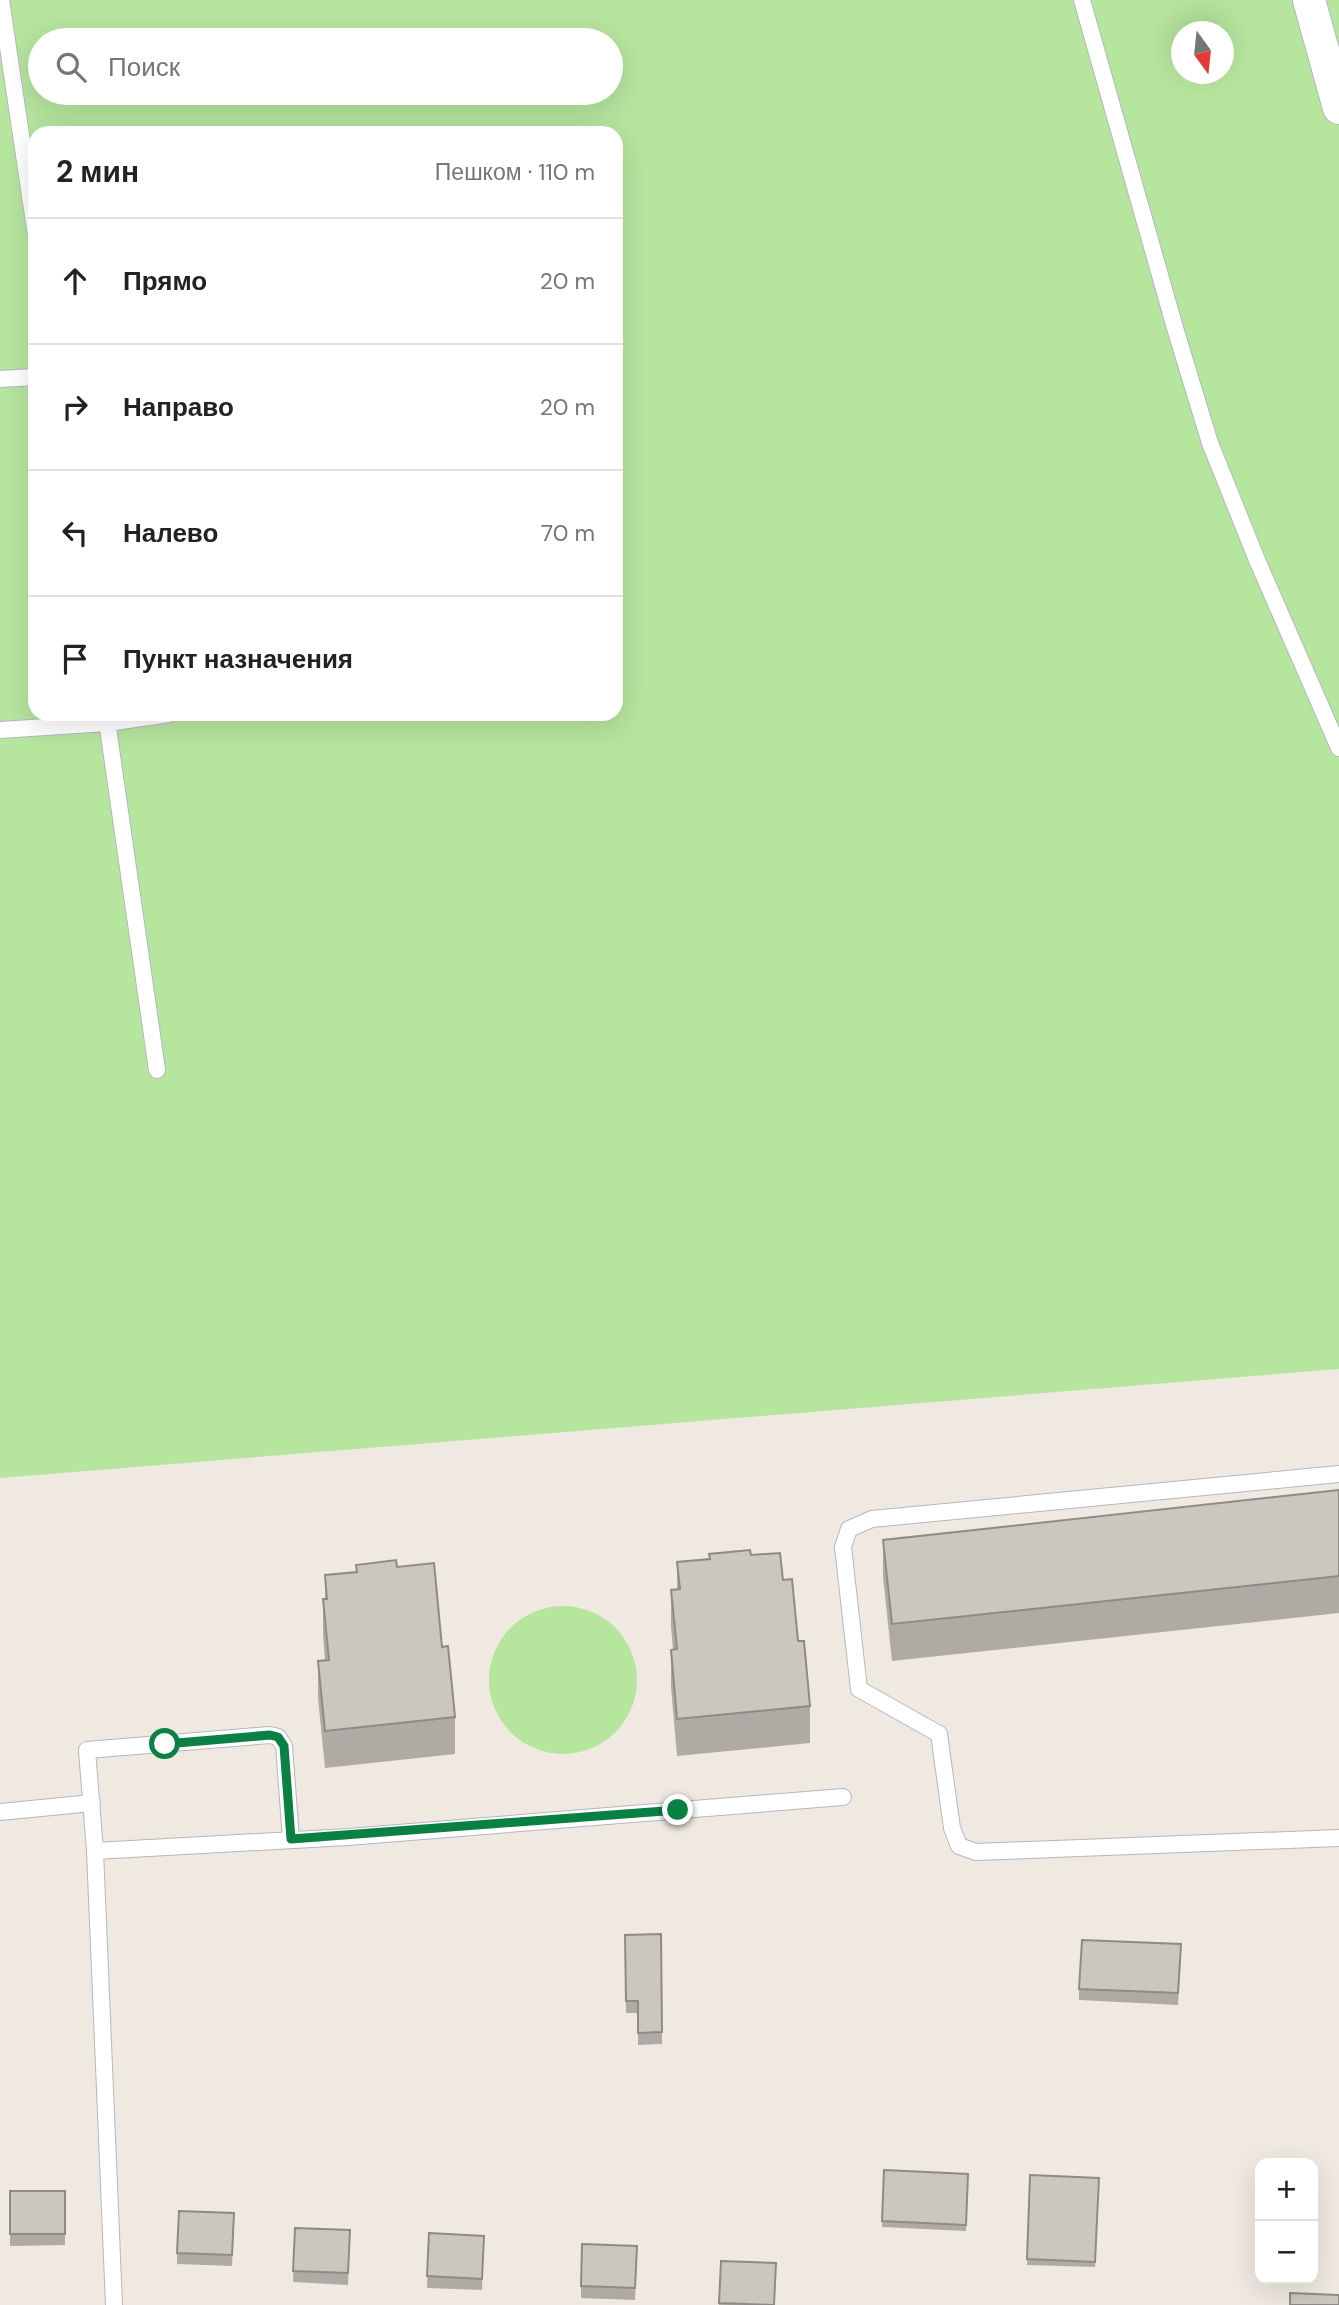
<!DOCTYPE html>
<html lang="ru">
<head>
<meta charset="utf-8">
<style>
  body { margin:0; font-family:"DM Sans",sans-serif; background:#f6f6f6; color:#222 }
  .controls { position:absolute; right:21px; bottom:21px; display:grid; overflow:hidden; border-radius:14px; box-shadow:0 7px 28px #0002 }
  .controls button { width:63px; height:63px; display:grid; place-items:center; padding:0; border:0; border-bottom:2px solid #e0e0e0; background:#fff; color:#222; font:35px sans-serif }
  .compass { position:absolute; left:1171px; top:21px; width:63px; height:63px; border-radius:50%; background:#fff; box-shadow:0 7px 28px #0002; rotate:165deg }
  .stop { position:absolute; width:21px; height:21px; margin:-16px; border:5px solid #0b8043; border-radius:50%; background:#fff }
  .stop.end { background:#0b8043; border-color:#fff; box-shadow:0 2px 7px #0008 }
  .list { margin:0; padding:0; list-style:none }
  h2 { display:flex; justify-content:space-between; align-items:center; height:91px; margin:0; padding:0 28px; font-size:30px }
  h2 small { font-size:23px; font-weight:400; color:#767676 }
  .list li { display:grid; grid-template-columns:46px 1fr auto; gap:21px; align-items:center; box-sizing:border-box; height:126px; padding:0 28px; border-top:2px solid #e0e0e0 }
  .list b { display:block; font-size:26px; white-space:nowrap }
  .list em { font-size:23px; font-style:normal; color:#767676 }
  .icon { flex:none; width:38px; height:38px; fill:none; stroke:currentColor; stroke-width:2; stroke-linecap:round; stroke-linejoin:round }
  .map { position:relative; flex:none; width:1339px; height:2305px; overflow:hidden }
  .search { position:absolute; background:#fff; box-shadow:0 7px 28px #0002; left:28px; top:28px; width:595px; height:77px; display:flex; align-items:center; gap:18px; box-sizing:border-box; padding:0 24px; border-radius:38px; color:#767676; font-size:26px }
  .panel { position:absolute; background:#fff; box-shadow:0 7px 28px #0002; left:28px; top:126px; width:595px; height:595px; border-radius:21px }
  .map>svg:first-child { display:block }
  .green { fill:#b6e59e; fill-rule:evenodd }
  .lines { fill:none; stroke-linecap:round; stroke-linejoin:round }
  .service-casing { stroke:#b4b7c1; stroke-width:18 }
  .minor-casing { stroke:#b4b7c1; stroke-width:34 }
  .service { stroke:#fff; stroke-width:16 }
  .minor { stroke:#fff; stroke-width:32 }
  .wall { fill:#afaba4 }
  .building { fill:#cbc7bf; stroke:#8e8b86; stroke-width:2 }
  .route { stroke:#0b8043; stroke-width:9 }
</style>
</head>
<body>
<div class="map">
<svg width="1339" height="2305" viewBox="0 0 1339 2305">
  <rect width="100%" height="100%" fill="#efe9e1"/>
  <path class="green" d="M0,0H1339V1369L0,1478ZM1182,32H1224V74H1182ZM40,40H611V93H40ZM35,133H616V714H35Z
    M489 1680a74 74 0 1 1 148 0a74 74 0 1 1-148 0Z"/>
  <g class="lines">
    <g class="service-casing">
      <path id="service" d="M1,0L35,229
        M1082,0L1175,328L1210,443L1257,560L1339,748
        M0,379L35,377
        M106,714L157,1070
        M0,730L107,723L169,714
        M1339,1474L872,1519L849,1529L843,1547L859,1689L939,1734L952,1828L959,1846L976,1852L1339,1838
        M0,1812L92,1803
        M95,1851L87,1750L270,1735L278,1737L284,1746L291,1839
        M114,2305L95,1851L348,1837L843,1797"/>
    </g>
    <g class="minor-casing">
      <path id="minor" d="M1309,0L1339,108"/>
    </g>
    <use href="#service" class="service"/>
    <use href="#minor" class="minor"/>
  </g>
  <path class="wall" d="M1339,1490V1613L892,1661L883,1577V1540Z
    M751,1555L783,1580L798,1641L810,1706V1743L677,1756L671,1687V1650L673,1649L671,1627V1590L677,1589V1562Z
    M356,1565L397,1567L442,1647L455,1717V1754L325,1768L318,1698V1661L325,1660L323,1636V1599H325V1575L356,1572Z
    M661,1934L662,2044L638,2045V2013H626L625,1935Z
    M1181,1956L1178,2005L1079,2000V1989Z
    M884,2170L968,2174L966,2231L882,2227Z
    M1030,2175L1099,2178L1095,2267L1027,2265Z
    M10,2191H65V2245L10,2246Z
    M234,2224L232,2266L177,2264V2253Z
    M295,2228L350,2230L348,2285L293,2282Z
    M429,2233L484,2236L482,2290L427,2288Z
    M637,2257L635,2300L581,2298V2286Z
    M721,2261L774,2305H719Z"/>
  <path class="building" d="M1339,1490V1576L892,1624L883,1540Z
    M750,1550L751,1555L780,1553L783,1580L792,1579L798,1641H804L810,1706L677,1719L671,1650L677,1649L671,1590L680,1589L677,1562L710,1559L709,1554Z
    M396,1560L397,1567L434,1563L442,1647L448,1646L455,1717L325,1731L318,1661L329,1660L323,1599H327L325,1575L357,1572L356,1565Z
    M661,1934L662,2032L638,2033V2001H626L625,1935Z
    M1082,1940L1181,1944L1178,1993L1079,1989Z
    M884,2170L968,2174L966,2225L882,2221Z
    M1030,2175L1099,2178L1095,2262L1027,2259Z
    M10,2191H65V2234H10Z
    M179,2211L234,2213L232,2255L177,2253Z
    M295,2228L350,2230L348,2273L293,2271Z
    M429,2233L484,2236L482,2279L427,2276Z
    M582,2244L637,2246L635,2288L581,2286Z
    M721,2261L776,2263L774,2305L719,2303Z
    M1290,2293L1339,2295V2305H1290Z"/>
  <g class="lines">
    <path class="route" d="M165,1744L270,1735L278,1737L284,1746L291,1839L678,1810"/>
  </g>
</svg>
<div class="controls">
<button>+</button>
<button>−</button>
</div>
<svg class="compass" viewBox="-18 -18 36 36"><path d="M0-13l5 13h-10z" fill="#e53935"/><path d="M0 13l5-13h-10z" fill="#767676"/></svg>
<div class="stop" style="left:165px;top:1744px"></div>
<div class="stop end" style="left:678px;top:1810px"></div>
<div class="search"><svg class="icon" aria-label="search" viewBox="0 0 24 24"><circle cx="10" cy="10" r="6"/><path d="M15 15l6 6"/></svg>Поиск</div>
<section class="panel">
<h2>2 мин<small>Пешком · 110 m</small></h2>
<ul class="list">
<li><svg class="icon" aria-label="ahead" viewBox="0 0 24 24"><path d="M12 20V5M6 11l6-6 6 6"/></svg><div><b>Прямо</b></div><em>20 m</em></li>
<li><svg class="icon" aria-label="right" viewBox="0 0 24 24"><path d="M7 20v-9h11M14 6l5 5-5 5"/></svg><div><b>Направо</b></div><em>20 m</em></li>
<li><svg class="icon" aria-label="left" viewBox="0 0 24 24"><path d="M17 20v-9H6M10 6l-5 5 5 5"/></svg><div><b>Налево</b></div><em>70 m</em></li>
<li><svg class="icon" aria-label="arrive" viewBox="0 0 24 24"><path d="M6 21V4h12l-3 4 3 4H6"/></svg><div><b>Пункт назначения</b></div></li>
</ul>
</section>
</div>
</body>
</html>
